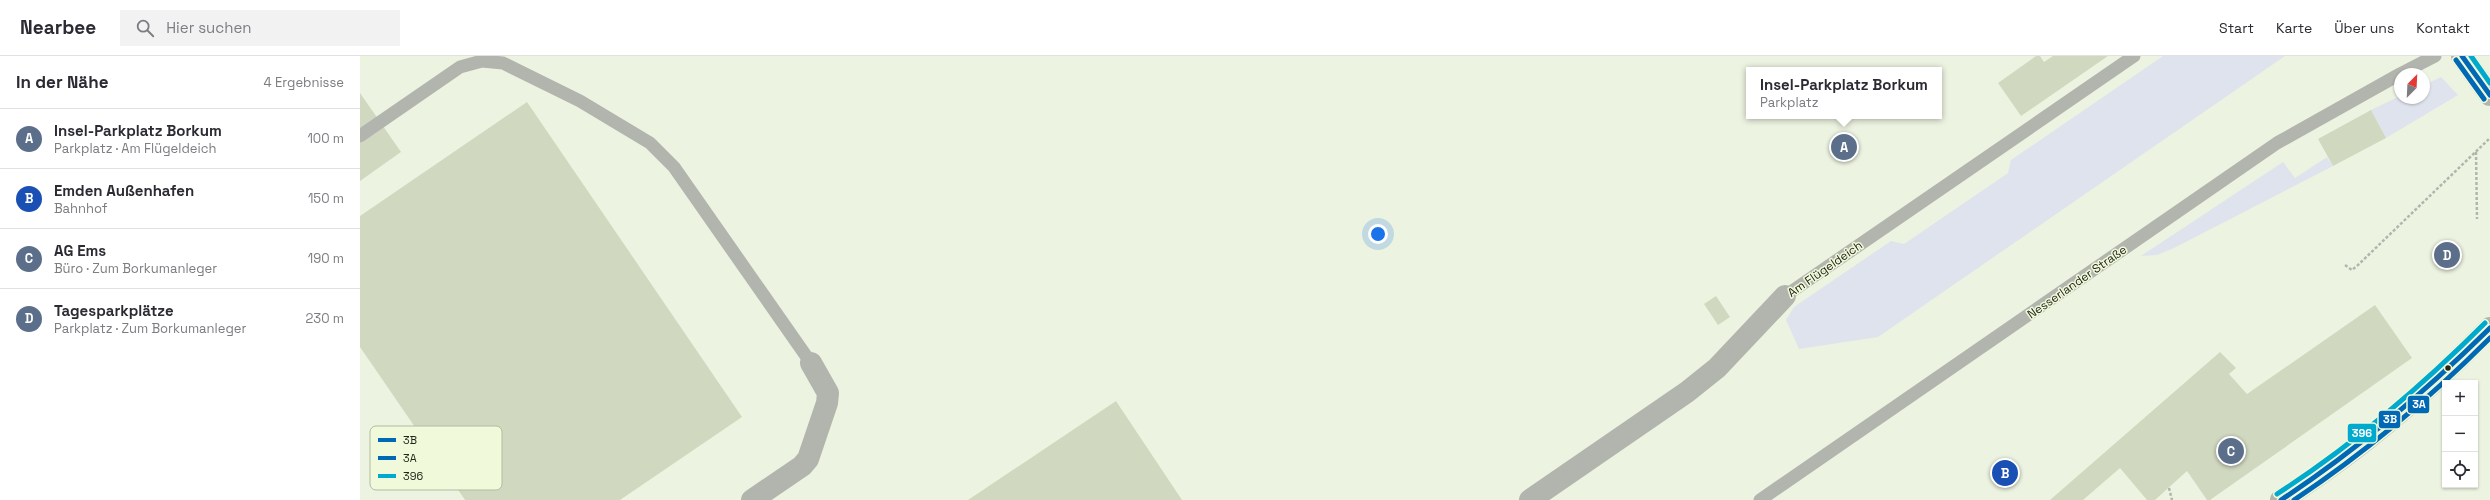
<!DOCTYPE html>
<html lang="de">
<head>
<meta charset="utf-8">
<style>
  body { margin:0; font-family:"Space Grotesk",sans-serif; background:#f2f2f3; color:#2b2b33 }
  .controls { position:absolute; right:12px; bottom:12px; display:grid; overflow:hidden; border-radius:0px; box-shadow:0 1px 3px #0004 }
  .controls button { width:36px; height:36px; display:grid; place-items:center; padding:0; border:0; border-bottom:1px solid #e1e1e2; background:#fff; color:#2b2b33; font:20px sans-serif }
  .compass { position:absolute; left:2034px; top:12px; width:36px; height:36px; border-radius:50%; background:#fff; box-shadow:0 1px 3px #0004; rotate:24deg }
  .you { position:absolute; left:1018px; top:178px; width:14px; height:14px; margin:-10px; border:3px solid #fff; border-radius:50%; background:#1a73e8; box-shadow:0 0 0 6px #1a73e833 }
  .badge { display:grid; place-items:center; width:26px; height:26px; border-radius:50%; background:#6a6e60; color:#fff; font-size:13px; font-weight:700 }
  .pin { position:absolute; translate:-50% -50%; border:2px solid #fff; box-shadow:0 1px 4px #0006 }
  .popup { position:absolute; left:1386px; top:11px; width:196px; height:52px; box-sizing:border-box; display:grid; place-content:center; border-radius:0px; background:#fff; filter:drop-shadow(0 1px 3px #0005); font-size:13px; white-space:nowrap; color:#7c7c81 }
  .popup b { font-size:15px; color:#2b2b33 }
  .popup::after { content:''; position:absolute; left:50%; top:100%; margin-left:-8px; border:8px solid transparent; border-top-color:#fff }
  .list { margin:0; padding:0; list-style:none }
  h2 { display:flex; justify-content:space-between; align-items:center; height:52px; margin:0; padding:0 16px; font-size:17px }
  h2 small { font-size:13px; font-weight:400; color:#7c7c81 }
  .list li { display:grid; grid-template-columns:26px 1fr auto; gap:12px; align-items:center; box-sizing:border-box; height:60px; padding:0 16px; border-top:1px solid #e1e1e2 }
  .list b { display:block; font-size:15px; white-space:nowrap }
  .list p { margin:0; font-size:13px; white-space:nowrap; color:#7c7c81 }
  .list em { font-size:13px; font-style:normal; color:#7c7c81 }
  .icon { flex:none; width:22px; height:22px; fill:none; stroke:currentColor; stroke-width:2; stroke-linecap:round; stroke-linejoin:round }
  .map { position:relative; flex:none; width:2130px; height:444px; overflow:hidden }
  header { display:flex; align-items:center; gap:24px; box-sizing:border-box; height:56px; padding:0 20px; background:#fff; border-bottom:1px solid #e1e1e2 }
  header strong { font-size:19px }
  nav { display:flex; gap:22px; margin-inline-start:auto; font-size:14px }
  .search { width:280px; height:36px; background:#f2f2f3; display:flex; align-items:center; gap:10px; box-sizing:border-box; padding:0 14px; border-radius:0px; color:#7c7c81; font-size:15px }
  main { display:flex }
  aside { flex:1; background:#fff }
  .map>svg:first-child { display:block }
  .green { fill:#dfe3ed }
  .building { fill:#d0d8c0 }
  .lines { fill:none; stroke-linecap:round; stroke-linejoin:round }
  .path { stroke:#b2b5ad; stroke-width:2.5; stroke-dasharray:3 2; stroke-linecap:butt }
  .service { stroke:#b2b5ae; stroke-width:13 }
  .minor { stroke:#b2b5ae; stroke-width:22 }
  .tertiary { stroke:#b2b5ae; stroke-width:22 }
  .bus-1-casing { stroke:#f0fada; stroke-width:8 }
  .bus-2-casing { stroke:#f0fada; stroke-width:8 }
  .bus-3-casing { stroke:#f0fada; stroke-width:8 }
  .bus-1 { stroke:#0068b4; stroke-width:5 }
  .bus-2 { stroke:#0068b4; stroke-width:5 }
  .bus-3 { stroke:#00a9ce; stroke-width:5 }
  .bus-dot { fill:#23261b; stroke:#f0fada; stroke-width:1.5 }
  .labels { text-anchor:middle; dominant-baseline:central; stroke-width:3; stroke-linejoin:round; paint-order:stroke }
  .street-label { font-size:12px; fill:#23261b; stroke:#f0fada }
  .key { fill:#f0fada; stroke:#b2baa1; stroke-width:1 }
  .key-label { font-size:11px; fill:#23261b }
  .line-badge { stroke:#f0fada; stroke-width:1.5 }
  .badge-label { font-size:11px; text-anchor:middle; font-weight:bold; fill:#fff }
</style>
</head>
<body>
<header>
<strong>Nearbee</strong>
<div class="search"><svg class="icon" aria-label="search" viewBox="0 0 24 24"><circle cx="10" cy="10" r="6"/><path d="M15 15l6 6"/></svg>Hier suchen</div>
<nav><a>Start</a><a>Karte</a><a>Über uns</a><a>Kontakt</a></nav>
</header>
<main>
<aside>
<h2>In der Nähe<small>4 Ergebnisse</small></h2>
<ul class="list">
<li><span class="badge" style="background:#5c6f8a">A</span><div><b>Insel-Parkplatz Borkum</b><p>Parkplatz · Am Flügeldeich</p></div><em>100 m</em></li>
<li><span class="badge" style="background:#1a4fb4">B</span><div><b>Emden Außenhafen</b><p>Bahnhof</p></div><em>150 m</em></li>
<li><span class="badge" style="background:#5c6f8a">C</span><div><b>AG Ems</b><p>Büro · Zum Borkumanleger</p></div><em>190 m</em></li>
<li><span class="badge" style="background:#5c6f8a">D</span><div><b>Tagesparkplätze</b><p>Parkplatz · Zum Borkumanleger</p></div><em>230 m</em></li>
</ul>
</aside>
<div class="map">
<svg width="2130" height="444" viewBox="0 0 2130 444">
  <rect width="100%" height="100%" fill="#edf3e1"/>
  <path class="green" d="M1803,0H1925L1518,281L1439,293L1426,264L1434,251L1531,185L1544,188L1648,117L1651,104Z
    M2081,21L2098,39L2026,82L2011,54L2040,40V42H2064V29Z
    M1967,101L1973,110L1814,192L1797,199L1781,200L1923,106L1935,122Z"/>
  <path class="building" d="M1676,0H1680L1684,6L1693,0H1748L1661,60L1638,27Z
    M0,37L41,96L0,125Z
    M167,46L382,361L260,444H105L0,291V160Z
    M2011,54L2026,82L1973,110L1958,83Z
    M1356,240L1370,261L1358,269L1344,248Z
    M2015,249L2052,302L1850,444H1847L1827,415L1795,444H1787L1760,412L1723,444H1690L1860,296L1876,312L1869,318L1887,338Z
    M756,345L822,444H608Z"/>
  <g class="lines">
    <path class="path" d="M2116,96L2117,163
      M1985,209L1992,214L1998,209L2130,82
      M1809,432L1812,444"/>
    <path class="service" d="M2040,18L2075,0
      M0,80L100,11L122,5L143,7L220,45L290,87L314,111L451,307
      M1425,240L1774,0
      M1400,444L1917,87L2040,18"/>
    <path class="minor" d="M392,444L442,410L448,403L467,347L468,337L451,307
      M1170,444L1327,336L1357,312L1425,240
      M1921,444C1998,396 2066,337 2130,272"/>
    <path class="tertiary" d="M2102,0L2130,39"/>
    <g class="bus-1-casing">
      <path id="bus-1" d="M2102,0L2130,39
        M1921,444C1997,394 2065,336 2130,272"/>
    </g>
    <g class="bus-2-casing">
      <path id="bus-2" d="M2096,4L2124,43
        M1934,444C2005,397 2070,342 2130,282"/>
    </g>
    <g class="bus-3-casing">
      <path id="bus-3" d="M2111,0L2130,27
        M1917,438C1993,389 2061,331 2125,267"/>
    </g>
    <use href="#bus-1" class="bus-1"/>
    <use href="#bus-2" class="bus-2"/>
    <use href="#bus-3" class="bus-3"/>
  </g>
  <circle class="bus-dot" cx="2088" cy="312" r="3.5"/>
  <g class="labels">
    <g class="street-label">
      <text transform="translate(1465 213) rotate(-35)">Am Flügeldeich</text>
      <text transform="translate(1717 226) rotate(-35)">Nesserlander Straße</text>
    </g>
  </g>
  <rect x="10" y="370" width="132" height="64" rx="6" class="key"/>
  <rect x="18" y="382" width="18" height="4" fill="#0068b4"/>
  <rect x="18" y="400" width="18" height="4" fill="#0068b4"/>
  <rect x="18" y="418" width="18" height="4" fill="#00a9ce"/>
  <g class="key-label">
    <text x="43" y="388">3B</text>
    <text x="43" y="406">3A</text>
    <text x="43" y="424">396</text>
  </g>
  <g class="line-badge">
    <rect x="2047" y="339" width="23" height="19" rx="4" fill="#0068b4"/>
    <rect x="2018" y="354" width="23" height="19" rx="4" fill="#0068b4"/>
    <rect x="1987" y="367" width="30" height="20" rx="4" fill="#00a9ce"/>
  </g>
  <g class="badge-label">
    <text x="2059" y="352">3A</text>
    <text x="2030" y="367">3B</text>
    <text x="2002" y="381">396</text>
  </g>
</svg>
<div class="controls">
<button>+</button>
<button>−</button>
<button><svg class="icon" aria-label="locate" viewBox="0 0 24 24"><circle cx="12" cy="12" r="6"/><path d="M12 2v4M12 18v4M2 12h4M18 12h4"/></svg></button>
</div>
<svg class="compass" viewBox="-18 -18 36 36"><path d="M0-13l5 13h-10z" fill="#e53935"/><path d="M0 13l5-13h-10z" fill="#7c7c81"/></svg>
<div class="you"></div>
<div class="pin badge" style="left:1484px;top:91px;background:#5c6f8a">A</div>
<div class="popup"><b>Insel-Parkplatz Borkum</b>Parkplatz</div>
<div class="pin badge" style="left:1645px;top:417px;background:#1a4fb4">B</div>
<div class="pin badge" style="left:1871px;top:395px;background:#5c6f8a">C</div>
<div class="pin badge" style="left:2087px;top:199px;background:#5c6f8a">D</div>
</div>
</main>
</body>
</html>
